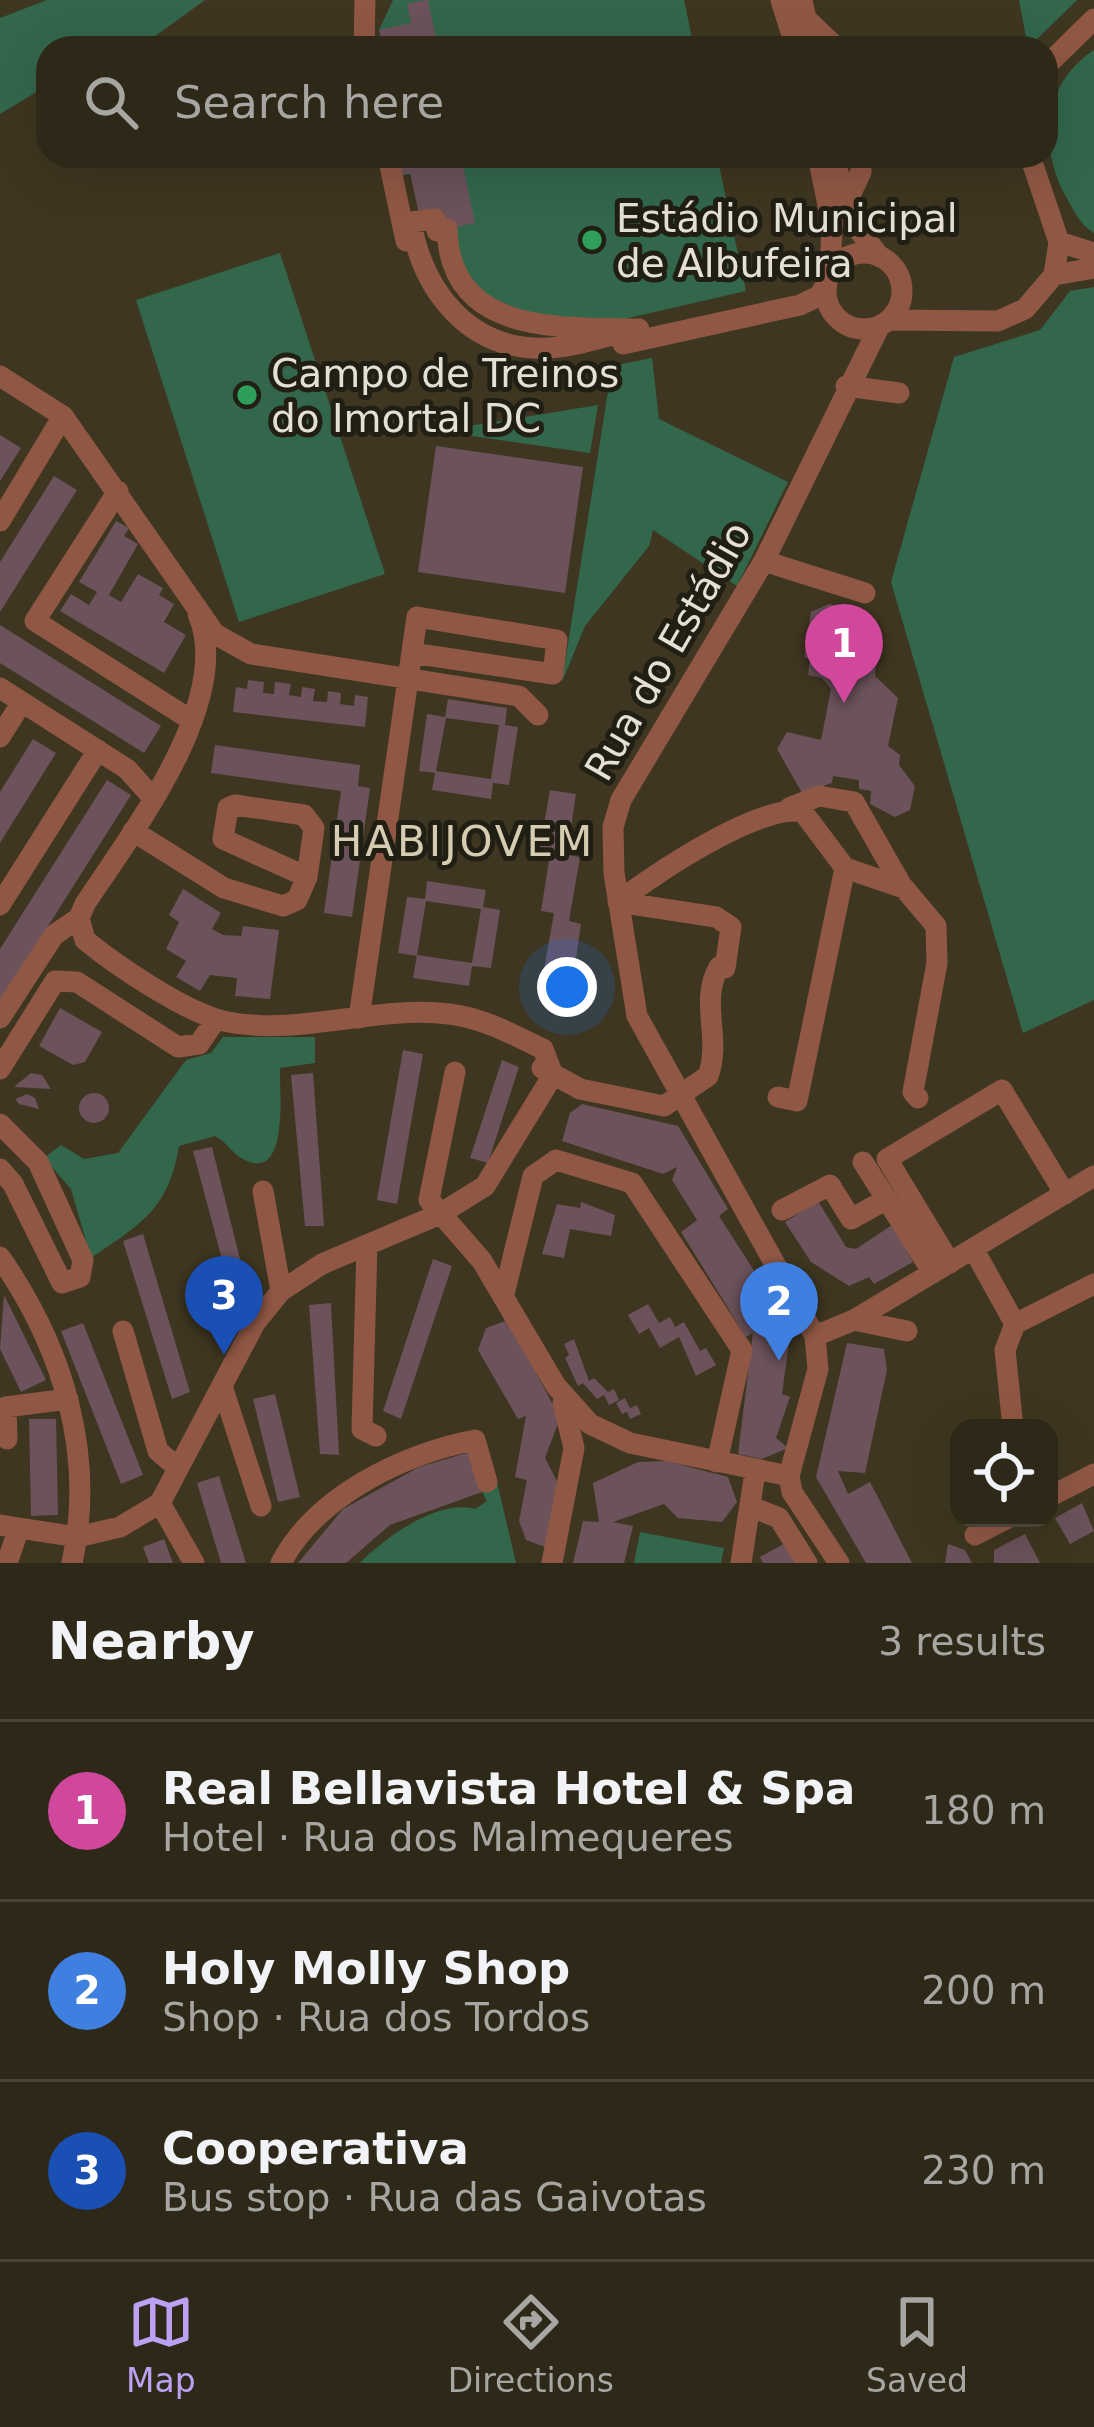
<!DOCTYPE html>
<html lang="en">
<head>
<meta charset="utf-8">
<style>
  body { margin:0; font-family:"DejaVu Sans",sans-serif; background:#363021; color:#f1f3f6 }
  .controls { position:absolute; right:36px; bottom:36px; display:grid; overflow:hidden; border-radius:24px; box-shadow:0 12px 48px #0002 }
  .controls button { width:108px; height:108px; display:grid; place-items:center; padding:0; border:0; border-bottom:3px solid #494437; background:#2e2818; color:#f1f3f6; font:60px sans-serif }
  .you { position:absolute; left:567px; top:987px; width:42px; height:42px; margin:-30px; border:9px solid #fff; border-radius:50%; background:#1a73e8; box-shadow:0 0 0 18px #1a73e833 }
  .badge { display:grid; place-items:center; width:78px; height:78px; border-radius:50%; background:#bca0f2; color:#fff; font-size:39px; font-weight:700 }
  .pin { position:absolute; translate:-50% -99px; filter:drop-shadow(0 3px 6px #0008) }
  .pin::after { content:''; position:absolute; top:63px; width:42px; height:36px; background:inherit; clip-path:polygon(0 0,100% 0,50% 100%) }
  .list { margin:0; padding:0; list-style:none }
  h2 { display:flex; justify-content:space-between; align-items:center; height:156px; margin:0; padding:0 48px; font-size:51px }
  h2 small { font-size:39px; font-weight:400; color:#a7a6a2 }
  .list li { display:grid; grid-template-columns:78px 1fr auto; gap:36px; align-items:center; box-sizing:border-box; height:180px; padding:0 48px; border-top:3px solid #494437 }
  .list b { display:block; font-size:45px; white-space:nowrap }
  .list p { margin:0; font-size:39px; white-space:nowrap; color:#a7a6a2 }
  .list em { font-size:39px; font-style:normal; color:#a7a6a2 }
  .icon { flex:none; width:66px; height:66px; fill:none; stroke:currentColor; stroke-width:2; stroke-linecap:round; stroke-linejoin:round }
  .map { position:relative; flex:none; width:1094px; height:1563px; overflow:hidden }
  .search { position:absolute; background:#2e2818; box-shadow:0 12px 48px #0002; left:36px; right:36px; top:36px; height:132px; display:flex; align-items:center; gap:30px; box-sizing:border-box; padding:0 42px; border-radius:36px; color:#a7a6a2; font-size:45px }
  .sheet { height:696px; background:#2e2818 }
  nav { display:flex; justify-content:space-around; align-items:center; box-sizing:border-box; height:168px; border-top:3px solid #494437; background:#2e2818; font-size:33px; color:#a7a6a2 }
  nav a { display:grid; justify-items:center; gap:6px }
  nav .on { color:#bca0f2 }
  .map>svg:first-child { display:block }
  .green { fill:#32674c }
  .building { fill:#6b525b; fill-rule:evenodd }
  .lines { fill:none; stroke-linecap:round; stroke-linejoin:round }
  .minor { stroke:#905844; stroke-width:21 }
  .leisure-dot { fill:#2e9e5b; stroke:#211e14; stroke-width:4.5 }
  .labels { text-anchor:middle; dominant-baseline:central; stroke-width:10; stroke-linejoin:round; paint-order:stroke }
  .poi-label { font-size:39px; fill:#e5e0d3; stroke:#211e14; text-anchor:start }
  .street-label { font-size:39px; fill:#e5e0d3; stroke:#211e14 }
  .neighbourhood-label { font-size:42px; letter-spacing:3px; fill:#d5ccb2; stroke:#211e14 }
</style>
</head>
<body>
<div class="map">
<svg width="1094" height="1563" viewBox="0 0 1094 1563">
  <rect width="100%" height="100%" fill="#3e3620"/>
  <path class="green" d="M47,0H205L139,48H48V85L0,114V18Z
    M393,0H684L694,48H383L379,30Z
    M1019,0H1077L1028,48Z
    M1094,50V233C1080,225 1073,209 1065,195C1038,144 1044,82 1094,50Z
    M398,156H717L746,291L624,319H542L467,288L411,174L402,175Z
    M280,253L385,574L239,622L136,300Z
    M1094,287V1000L1023,1033L891,582L954,357L1040,330L1070,291Z
    M652,358L659,419L788,482L737,586L653,530L649,546L585,626L562,682L612,366Z
    M598,405L590,453L438,431Z
    M223,1037H315V1063L280,1068C279,1089 290,1182 245,1160C233,1155 227,1142 215,1136L179,1146C168,1210 142,1223 91,1258L71,1189L44,1158L61,1145L84,1159L118,1153L186,1060L211,1053Z
    M497,1482L516,1563H360C386,1536 439,1499 475,1509L487,1501L482,1492Z
    M640,1532L724,1548L721,1563H634Z"/>
  <path class="building" d="M424,0H428L438,48H383L379,30L411,23L407,4Z
    M398,156H461L475,223L437,231L419,214L410,173L402,175Z
    M0,435L21,448L0,481Z
    M436,446L583,467L565,593L418,572Z
    M54,476L77,490L0,612V562Z
    M116,521L129,528L124,536L138,544L109,595L121,602L138,574L163,588L159,595L174,604L164,622L186,635L164,673L60,611L71,594L89,605L97,592L79,582Z
    M829,604L844,607L867,641L877,644L875,676L898,698L888,746L900,755L899,765L915,786L910,810L895,817L870,804L871,791L859,789V780L833,776L832,783L802,793L777,749L787,732L821,740L831,689L822,678L808,675L810,659L804,657L811,612Z
    M0,625L161,726L144,753L0,663Z
    M248,680L264,682L263,693L274,694L275,682L291,684L289,695L301,697L302,687L315,689L313,701L327,702L328,691L341,693L340,704L354,706L355,695L368,697L365,727L233,712L236,687L247,689Z
    M448,699L507,708L505,725L518,727L509,785L493,783L491,799L432,790L435,773L419,771L427,714L445,717ZM446,718L499,725L491,779L436,771Z
    M33,739L56,753L0,843V792Z
    M215,745L360,765L358,786L370,788L352,917L324,913L341,791L211,773Z
    M107,780L131,795L0,1002V949Z
    M550,790L576,794L567,855L580,857L569,921L581,924L573,980L543,975L554,913L541,911L551,848L540,847Z
    M427,881L486,890L483,907L500,910L491,968L472,966L469,986L413,978L417,955L472,963L481,909L426,901L417,956L398,953L407,897L425,899Z
    M183,889L221,913L212,929L223,935L241,936L243,926L279,930L270,999L235,996L237,978L210,975L200,991L176,977L186,961L166,949L179,922L169,915Z
    M60,1008L102,1032L85,1062L73,1065L39,1046Z
    M403,1050L423,1054L397,1204L377,1200Z
    M502,1060L519,1067L488,1163L470,1158Z
    M31,1073L42,1075L51,1089L14,1087Z
    M313,1073L324,1226H305L291,1075Z
    M79 1108a15 15 0 1 1 30 0a15 15 0 1 1-30 0Z
    M27,1094L35,1098L39,1109L19,1104L15,1099Z
    M582,1104L678,1126L728,1209L719,1216L785,1319L790,1336L782,1394L790,1397L776,1438L788,1448L762,1459L738,1454L753,1333L746,1337L681,1232L697,1220L672,1180L677,1167L663,1174L562,1141L570,1113Z
    M212,1147L251,1303L235,1308L193,1151Z
    M818,1201L846,1247L856,1249L892,1225L913,1262L874,1284L869,1277L849,1286L811,1262L785,1222Z
    M581,1202L615,1215L611,1236L570,1229L564,1258L542,1254L557,1204L580,1208Z
    M143,1234L190,1392L172,1399L123,1241Z
    M433,1259L452,1266L401,1419L383,1411Z
    M4,1295L46,1380L21,1392L0,1349Z
    M331,1303L339,1455L320,1454L309,1305Z
    M648,1304L659,1323L670,1317L675,1327L684,1322L700,1351L706,1348L716,1365L696,1376L679,1337L660,1348L649,1328L639,1334L628,1315Z
    M508,1320L560,1418L545,1458L562,1491L548,1548L526,1540L519,1521L527,1480L515,1477L526,1416L518,1419L478,1350L486,1328Z
    M83,1323L143,1475L121,1484L61,1331Z
    M574,1339L589,1381L594,1378L608,1392L614,1389L619,1400L609,1405L604,1395L597,1399L583,1383L578,1386L565,1358L569,1355L564,1344Z
    M847,1343L884,1349L887,1370L865,1473L838,1471L848,1494L870,1482L912,1563H866L816,1477Z
    M275,1394L300,1497L278,1502L253,1399Z
    M625,1398L630,1408L637,1405L641,1414L630,1419L627,1412L622,1414L616,1403Z
    M29,1419H56L58,1515L31,1516Z
    M470,1452L482,1492L390,1525L346,1563H298L343,1509L419,1467Z
    M667,1461L728,1477L737,1502L722,1522L678,1518L664,1504L613,1522L633,1526L624,1563H573L583,1521L599,1522L593,1483L638,1462Z
    M219,1476L246,1563H221L197,1483Z
    M1082,1503L1094,1531L1070,1544L1055,1518Z
    M1025,1534L1040,1563H994V1550Z
    M164,1539L173,1563H149L143,1547Z
    M787,1542L799,1563H763L760,1557Z
    M948,1544L965,1550L972,1563H945Z"/>
  <g class="lines">
    <path class="minor" d="M781,0L796,48
      M802,0L812,48
      M805,18L837,48
      M364,48L365,0
      M1046,66L1094,19
      M297,156H304
      M388,156L406,241
      M818,156L832,225L830,274
      M834,156L850,219L880,257
      M845,206L861,172L860,156
      M435,219L437,231L447,229C450,336 561,327 639,329C610,334 578,347 548,348C470,352 423,292 411,222Z
      M1059,242L1094,253
      M826 291a38 38 0 1 1 76 0a38 38 0 1 1-76 0Z
      M1054,275L1094,268
      M891,320L998,321L1025,309L1054,275L1059,242L1030,156
      M623,344L800,305L819,296L826,285
      M0,376L63,416L215,634L251,654L519,696L538,715
      M846,386L899,393
      M118,491L35,621L191,720
      M0,521L63,416
      M764,561L865,593
      M198,614C235,700 131,834 85,904L79,918L85,940C117,966 189,1015 228,1022C301,1036 376,1005 449,1014C483,1018 512,1034 543,1049L553,1075
      M0,688L127,769L153,798
      M0,737L22,702
      M789,808L819,796L854,802L903,888
      M133,831L224,888L283,906L297,900L307,877L314,828L304,815L235,805L228,808L223,839L307,877
      M618,902C652,875 762,802 803,812L845,868L904,888L936,926L937,963L913,1092L918,1098
      M0,905L98,750
      M0,1018L54,935L79,918
      M359,1018L417,617L557,640L553,674L412,653
      M542,1068L580,1089L664,1106L708,1076C722,1039 699,1001 719,967L725,968L731,927L716,917L618,902
      M0,1069L55,981L77,982L178,1047L199,1044L216,1019
      M455,1072L429,1200L482,1261L556,1386L590,1424L630,1443L789,1476
      M778,1097L797,1101L845,868
      M0,1124L38,1162L83,1260L80,1277L62,1283L13,1184L0,1169
      M863,1162L933,1273
      M263,1191L281,1291
      M782,1210L830,1185L851,1219L887,1199
      M367,1245L362,1429L376,1436
      M974,1250L1015,1324L1005,1350L1013,1428
      M0,1257C63,1348 96,1454 72,1563
      M950,1263L887,1159L1002,1090L1065,1194
      M504,1294L533,1176L556,1160L632,1183L742,1350L717,1462
      M854,1320L907,1331
      M1015,1324L1094,1284
      M123,1331L158,1451L178,1468
      M815,1336L854,1320L1094,1176
      M222,1386L261,1506
      M7,1439L6,1407L68,1399
      M1049,1497L1094,1474
      M160,1503L194,1563
      M752,1507L779,1518L807,1563
      M0,1525L77,1537L120,1527L160,1503L255,1323L281,1291L322,1264L440,1214L485,1186L553,1075
      M975,1535L1008,1518
      M7,1563L18,1531
      M281,1563C316,1496 403,1454 475,1440L487,1482
      M552,1563L574,1448L563,1403
      M741,1563L755,1472
      M839,1563L792,1492L789,1476L818,1369L815,1336L637,1016L614,873L613,827L621,800L764,561L879,327"/>
  </g>
  <g class="leisure-dot">
    <circle cx="592" cy="240" r="12"/>
    <circle cx="247" cy="395" r="12"/>
  </g>
  <g class="labels">
    <g class="poi-label">
      <text x="616" y="218">Estádio Municipal<tspan x="616" dy="45">de Albufeira</tspan></text>
      <text x="271" y="373">Campo de Treinos<tspan x="271" dy="45">do Imortal DC</tspan></text>
    </g>
    <g class="street-label">
      <text transform="translate(668 651) rotate(-60)">Rua do Estádio</text>
    </g>
    <g class="neighbourhood-label">
      <text x="463" y="841">HABIJOVEM</text>
    </g>
  </g>
</svg>
<div class="controls">
<button><svg class="icon" aria-label="locate" viewBox="0 0 24 24"><circle cx="12" cy="12" r="6"/><path d="M12 2v4M12 18v4M2 12h4M18 12h4"/></svg></button>
</div>
<div class="you"></div>
<div class="pin badge" style="left:844px;top:703px;background:#d1479c">1</div>
<div class="pin badge" style="left:779px;top:1361px;background:#3f7fe0">2</div>
<div class="pin badge" style="left:224px;top:1355px;background:#1a4fb4">3</div>
<div class="search"><svg class="icon" aria-label="search" viewBox="0 0 24 24"><circle cx="10" cy="10" r="6"/><path d="M15 15l6 6"/></svg>Search here</div>
</div>
<section class="sheet">
<h2>Nearby<small>3 results</small></h2>
<ul class="list">
<li><span class="badge" style="background:#d1479c">1</span><div><b>Real Bellavista Hotel &amp; Spa</b><p>Hotel · Rua dos Malmequeres</p></div><em>180 m</em></li>
<li><span class="badge" style="background:#3f7fe0">2</span><div><b>Holy Molly Shop</b><p>Shop · Rua dos Tordos</p></div><em>200 m</em></li>
<li><span class="badge" style="background:#1a4fb4">3</span><div><b>Cooperativa</b><p>Bus stop · Rua das Gaivotas</p></div><em>230 m</em></li>
</ul>
</section>
<nav>
<a class="on"><svg class="icon" aria-label="map" viewBox="0 0 24 24"><path d="M3 6l6-2 6 2 6-2v14l-6 2-6-2-6 2zM9 4v14M15 6v14"/></svg>Map</a>
<a><svg class="icon" aria-label="directions" viewBox="0 0 24 24"><path d="M12 3l9 9-9 9-9-9zM9 14v-3h6M13 9l2 2-2 2"/></svg>Directions</a>
<a><svg class="icon" aria-label="saved" viewBox="0 0 24 24"><path d="M7 4h10v16l-5-4-5 4z"/></svg>Saved</a>
</nav>
</body>
</html>
